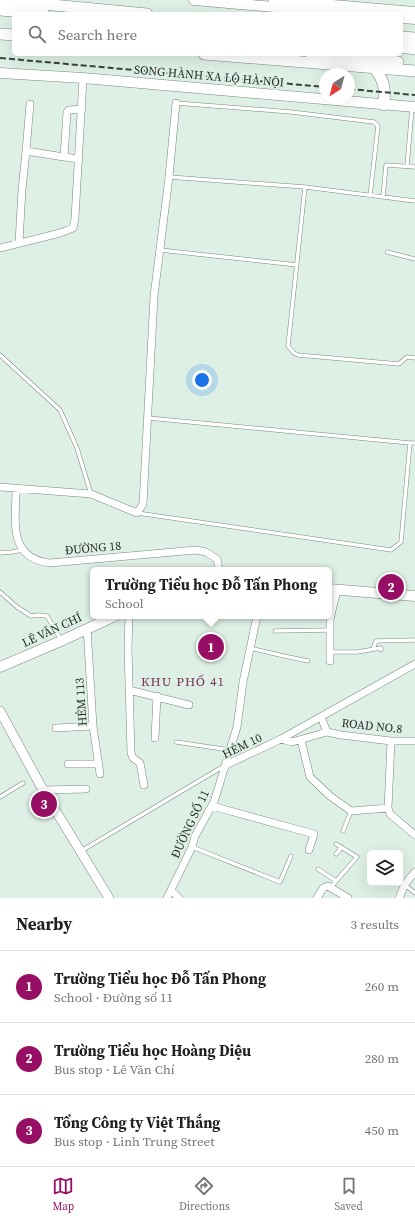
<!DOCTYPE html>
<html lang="en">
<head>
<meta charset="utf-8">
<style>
  body { margin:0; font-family:"Source Serif 4",serif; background:#f2f2f2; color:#202124 }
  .controls { position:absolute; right:12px; bottom:12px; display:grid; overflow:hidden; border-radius:6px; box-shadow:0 4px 16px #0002 }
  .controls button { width:36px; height:36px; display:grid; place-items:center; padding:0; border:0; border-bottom:1px solid #e0e0e0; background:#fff; color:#202124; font:20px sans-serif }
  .compass { position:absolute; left:319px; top:68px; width:36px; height:36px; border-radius:50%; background:#fff; box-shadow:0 4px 16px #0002; rotate:216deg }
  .you { position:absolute; left:202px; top:380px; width:14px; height:14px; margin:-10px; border:3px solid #fff; border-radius:50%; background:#1a73e8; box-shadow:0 0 0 6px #1a73e833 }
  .badge { display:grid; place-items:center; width:26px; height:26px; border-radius:50%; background:#970f64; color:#fff; font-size:13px; font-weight:700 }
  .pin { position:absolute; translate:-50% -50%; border:2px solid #fff; box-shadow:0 1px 4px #0006 }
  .popup { position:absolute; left:90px; top:567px; width:242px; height:52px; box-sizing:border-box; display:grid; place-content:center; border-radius:6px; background:#fff; filter:drop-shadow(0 1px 3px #0005); font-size:13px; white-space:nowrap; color:#757577 }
  .popup b { font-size:15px; color:#202124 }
  .popup::after { content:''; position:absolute; left:50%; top:100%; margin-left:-8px; border:8px solid transparent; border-top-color:#fff }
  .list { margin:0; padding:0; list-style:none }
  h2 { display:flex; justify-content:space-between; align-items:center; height:52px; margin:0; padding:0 16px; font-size:17px }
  h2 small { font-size:13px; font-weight:400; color:#757577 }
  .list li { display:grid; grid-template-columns:26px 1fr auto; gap:12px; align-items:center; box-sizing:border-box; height:72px; padding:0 16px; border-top:1px solid #e0e0e0 }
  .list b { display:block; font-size:15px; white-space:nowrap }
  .list p { margin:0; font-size:13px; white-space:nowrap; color:#757577 }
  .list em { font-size:13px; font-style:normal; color:#757577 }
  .icon { flex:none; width:22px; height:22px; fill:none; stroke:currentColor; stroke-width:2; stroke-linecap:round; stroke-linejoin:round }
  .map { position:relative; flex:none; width:415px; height:898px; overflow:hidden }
  .search { position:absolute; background:#fff; box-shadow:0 4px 16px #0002; left:12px; right:12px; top:12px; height:44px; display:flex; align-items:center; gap:10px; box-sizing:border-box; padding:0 14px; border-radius:6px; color:#757577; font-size:15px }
  .sheet { height:268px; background:#fff }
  nav { display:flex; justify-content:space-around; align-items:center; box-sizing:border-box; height:56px; border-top:1px solid #e0e0e0; background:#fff; font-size:11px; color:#757577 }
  nav a { display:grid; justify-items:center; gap:2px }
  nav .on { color:#970f64 }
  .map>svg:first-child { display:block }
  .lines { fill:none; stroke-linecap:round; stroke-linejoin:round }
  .service-casing { stroke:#77887d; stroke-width:4.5 }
  .minor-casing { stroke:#77887d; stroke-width:8 }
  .tertiary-casing { stroke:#77887d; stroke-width:10 }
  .secondary-casing { stroke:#77887d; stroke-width:11 }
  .trunk-casing { stroke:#77887d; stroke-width:12 }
  .service { stroke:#fff; stroke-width:3.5 }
  .minor { stroke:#fff; stroke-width:7 }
  .tertiary { stroke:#fff; stroke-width:9 }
  .secondary { stroke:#fff; stroke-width:10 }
  .trunk { stroke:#fff; stroke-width:11 }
  .rail { stroke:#3b433e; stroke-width:2; stroke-dasharray:6 3; stroke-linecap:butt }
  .labels { text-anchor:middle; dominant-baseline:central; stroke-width:3.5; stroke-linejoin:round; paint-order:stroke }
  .street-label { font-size:12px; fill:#282f2b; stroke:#def0e5 }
  .neighbourhood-label { font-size:13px; letter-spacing:1px; fill:#763557; stroke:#def0e5 }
</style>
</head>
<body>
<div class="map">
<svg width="415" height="898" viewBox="0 0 415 898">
  <rect width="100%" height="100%" fill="#def0e5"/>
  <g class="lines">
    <g class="service-casing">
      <path id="service" d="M176,103L291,112L374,122L378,126L370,196
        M407,166L412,108
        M169,177L305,187L415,201
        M305,187L288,346L294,353L298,355L399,364L407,357L415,358
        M383,197L386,165L415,167
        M160,250L297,265
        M387,252L415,259
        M0,355L60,410L77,448L91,494
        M148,418L410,443
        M137,513L391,550L401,542L410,443H415
        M0,553L12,552L23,550
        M0,592L17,607L31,616L39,615L47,616L61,640
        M275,631L330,630
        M250,648C270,653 288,657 308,661
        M373,649L376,641L415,640
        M330,652H357L381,648V650
        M176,742L230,750
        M0,797L23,783
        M343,831L351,811
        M192,847L280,882L291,856
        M81,851L224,766
        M336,854L342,847
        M318,869L336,881
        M405,885L415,893
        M331,887L357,857L336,844"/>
    </g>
    <g class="minor-casing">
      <path id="minor" d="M26,151L30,104
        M79,159L64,157L67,112L69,110L82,109
        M19,242L22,190L26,151L64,157
        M0,248L60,233L73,228L75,218L83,78
        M0,487L91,494L137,513L143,504L154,296L169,177L176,103
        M16,489C16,520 7,558 50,563L196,550L206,552L217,559L219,570
        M129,616L128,648L131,753L133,758L140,763L144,785
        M87,628L93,726L100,774
        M330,661V619L337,590
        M129,690L189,705
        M321,717L327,732
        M56,728L93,726
        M155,738L157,696
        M281,739L292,742L327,732L341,735L391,741H415
        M301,740L310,777L330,796L351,811L388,808L390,814L415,835
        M68,764H99
        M226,765L281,739L415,664
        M43,790L86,789
        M212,806L314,834L309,850
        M388,808L391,741
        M171,890L179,898
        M167,898L192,847L195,836L214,802L237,727L243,682L257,616
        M317,898L323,888L328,886L348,898
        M399,898L405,884L415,872"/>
    </g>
    <g class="tertiary-casing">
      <path id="tertiary" d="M0,711L43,790L109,898"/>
    </g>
    <g class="secondary-casing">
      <path id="secondary" d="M194,0L354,14
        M274,0L415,12
        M401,18L415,19
        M0,73L83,78L415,107
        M329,589L415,596
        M0,667L61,641L115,616"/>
    </g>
    <g class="trunk-casing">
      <path id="trunk" d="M0,0L147,14
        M0,10L44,14
        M0,34L14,35
        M401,37L415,38
        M401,47L415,49
        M204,54L415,71
        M311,54L369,58L398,62
        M374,68C385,81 385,88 384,105"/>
    </g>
    <use href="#service" class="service"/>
    <use href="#minor" class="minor"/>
    <use href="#tertiary" class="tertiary"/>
    <use href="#secondary" class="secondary"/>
    <use href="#trunk" class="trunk"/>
    <path class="rail" d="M0,58L325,87
      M349,89L415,95"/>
  </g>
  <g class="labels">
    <g class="street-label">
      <text transform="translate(209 76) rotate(5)">SONG HÀNH XA LỘ HÀ NỘI</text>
      <text transform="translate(93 548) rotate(-5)">ĐƯỜNG 18</text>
      <text transform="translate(52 630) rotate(-25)">LÊ VĂN CHÍ</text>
      <text transform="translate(81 702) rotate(-94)">HẺM 113</text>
      <text transform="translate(372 726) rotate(6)">ROAD NO.8</text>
      <text transform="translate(242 746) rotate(-26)">HẺM 10</text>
      <text transform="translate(190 824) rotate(-65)">ĐƯỜNG SỐ 11</text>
    </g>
    <g class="neighbourhood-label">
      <text x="183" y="681">KHU PHỐ 41</text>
    </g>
  </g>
</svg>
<div class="controls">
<button><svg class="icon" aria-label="layers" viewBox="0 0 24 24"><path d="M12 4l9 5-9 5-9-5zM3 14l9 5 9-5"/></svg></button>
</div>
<svg class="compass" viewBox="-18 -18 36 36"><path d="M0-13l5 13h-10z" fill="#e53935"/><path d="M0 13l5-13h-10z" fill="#757577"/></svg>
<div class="you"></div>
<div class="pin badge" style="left:211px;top:647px">1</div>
<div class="popup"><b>Trường Tiểu học Đỗ Tấn Phong</b>School</div>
<div class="pin badge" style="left:391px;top:587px">2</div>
<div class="pin badge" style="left:44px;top:804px">3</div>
<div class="search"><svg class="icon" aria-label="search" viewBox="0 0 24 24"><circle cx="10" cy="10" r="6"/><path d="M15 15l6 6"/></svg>Search here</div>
</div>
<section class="sheet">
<h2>Nearby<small>3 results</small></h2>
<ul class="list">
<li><span class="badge">1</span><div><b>Trường Tiểu học Đỗ Tấn Phong</b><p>School · Đường số 11</p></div><em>260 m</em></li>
<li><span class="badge">2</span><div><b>Trường Tiểu học Hoàng Diệu</b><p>Bus stop · Lê Văn Chí</p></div><em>280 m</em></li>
<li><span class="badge">3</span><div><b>Tổng Công ty Việt Thắng</b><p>Bus stop · Linh Trung Street</p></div><em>450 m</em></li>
</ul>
</section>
<nav>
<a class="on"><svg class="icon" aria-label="map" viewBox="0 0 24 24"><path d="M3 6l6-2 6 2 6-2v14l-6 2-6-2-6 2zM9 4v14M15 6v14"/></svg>Map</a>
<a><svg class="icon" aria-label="directions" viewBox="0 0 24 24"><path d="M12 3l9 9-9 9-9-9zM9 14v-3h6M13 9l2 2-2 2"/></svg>Directions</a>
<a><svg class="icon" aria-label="saved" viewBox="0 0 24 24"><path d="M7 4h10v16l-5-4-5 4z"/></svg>Saved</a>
</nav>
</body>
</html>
